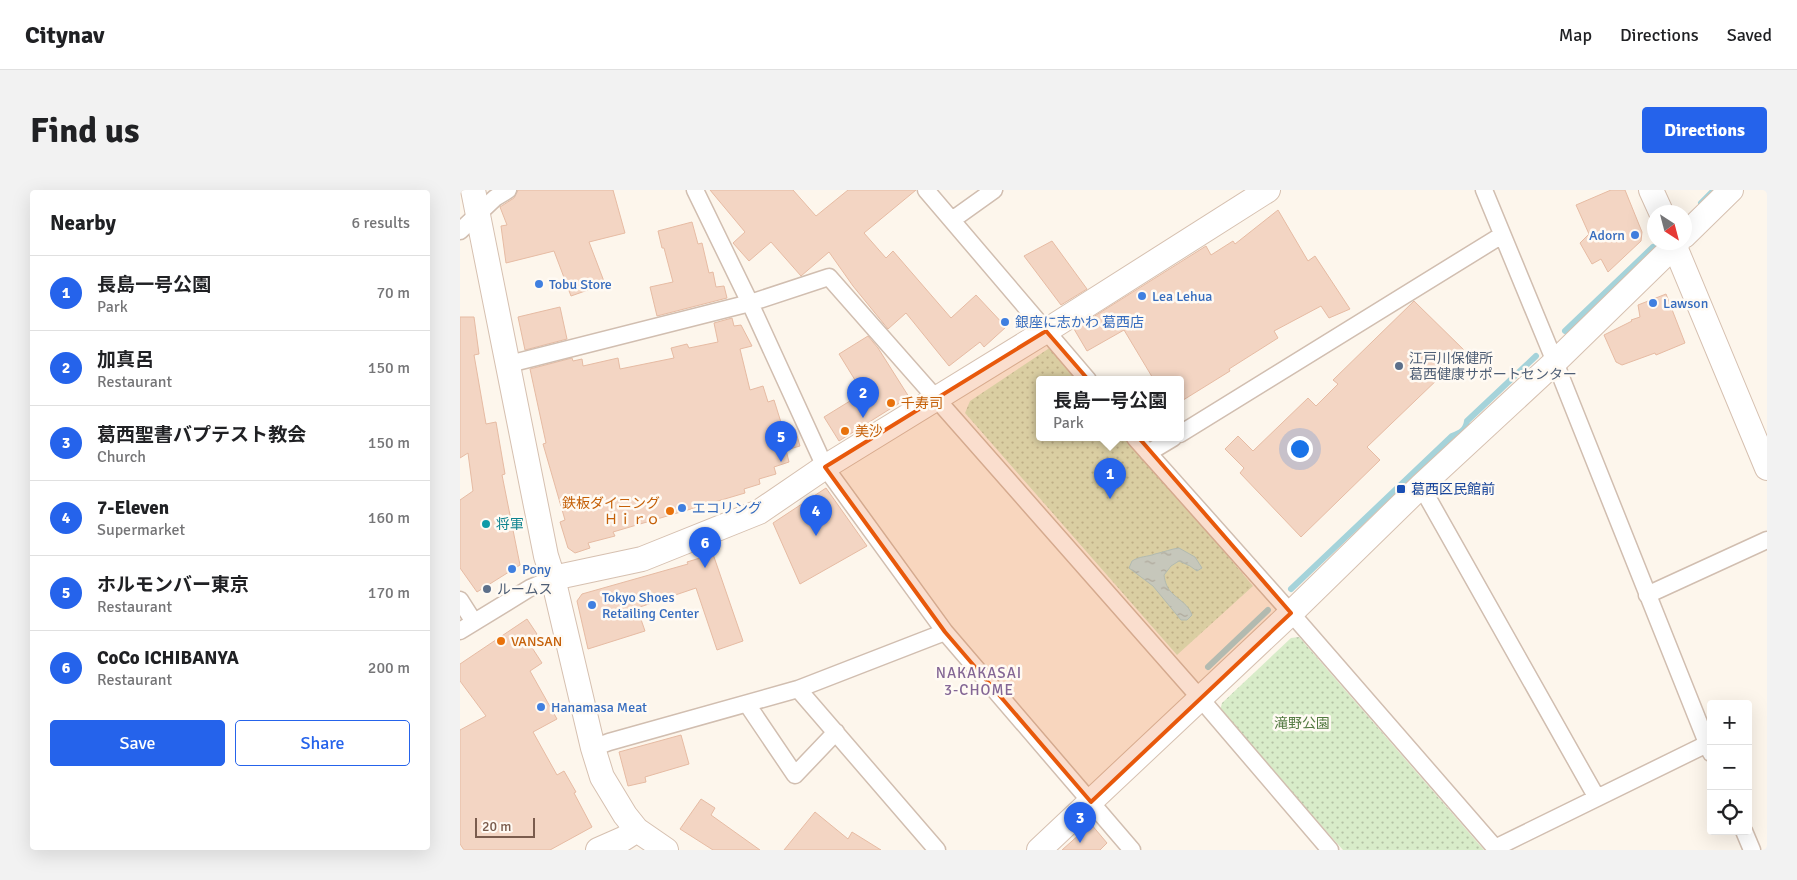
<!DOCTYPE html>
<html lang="en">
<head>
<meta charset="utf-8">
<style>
  body { margin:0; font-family:Signika,"Noto Sans JP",sans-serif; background:#f2f2f2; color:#202124 }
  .controls { position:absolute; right:15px; bottom:15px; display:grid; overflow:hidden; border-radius:5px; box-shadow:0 5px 20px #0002 }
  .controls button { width:45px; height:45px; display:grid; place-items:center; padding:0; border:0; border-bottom:1px solid #e0e0e0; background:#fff; color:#202124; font:25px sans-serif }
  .compass { position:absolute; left:1187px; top:15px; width:45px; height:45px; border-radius:50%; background:#fff; box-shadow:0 5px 20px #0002; rotate:144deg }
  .scale { position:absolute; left:15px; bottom:12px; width:60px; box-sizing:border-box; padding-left:5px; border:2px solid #7a5c4d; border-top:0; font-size:14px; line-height:18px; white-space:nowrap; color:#7a5c4d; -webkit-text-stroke:4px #fffaf3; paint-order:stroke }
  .you { position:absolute; left:839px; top:258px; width:18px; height:18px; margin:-12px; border:4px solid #fff; border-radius:50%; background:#1a73e8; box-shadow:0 0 0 8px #1a73e833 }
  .badge { display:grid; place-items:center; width:32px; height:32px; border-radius:50%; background:#2563eb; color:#fff; font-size:16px; font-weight:700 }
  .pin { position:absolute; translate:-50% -41px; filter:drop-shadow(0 1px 2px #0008) }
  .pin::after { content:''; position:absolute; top:26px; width:18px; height:15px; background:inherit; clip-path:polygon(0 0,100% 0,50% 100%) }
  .popup { position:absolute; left:576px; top:186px; width:148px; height:65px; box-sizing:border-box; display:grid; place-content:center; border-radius:5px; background:#fff; filter:drop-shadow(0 1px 4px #0005); font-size:16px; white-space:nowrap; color:#757577 }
  .popup b { font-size:19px; color:#202124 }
  .popup::after { content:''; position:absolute; left:50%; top:100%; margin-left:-10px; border:10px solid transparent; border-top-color:#fff }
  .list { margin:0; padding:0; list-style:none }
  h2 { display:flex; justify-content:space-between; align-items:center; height:65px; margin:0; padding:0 20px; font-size:21px }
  h2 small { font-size:16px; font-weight:400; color:#757577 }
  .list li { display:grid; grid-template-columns:32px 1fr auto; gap:15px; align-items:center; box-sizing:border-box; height:75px; padding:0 20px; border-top:1px solid #e0e0e0 }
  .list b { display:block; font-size:19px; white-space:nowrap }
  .list p { margin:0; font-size:16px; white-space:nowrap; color:#757577 }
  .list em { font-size:16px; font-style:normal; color:#757577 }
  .actions { display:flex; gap:10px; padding:15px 20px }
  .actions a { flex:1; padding:11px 0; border:1px solid #2563eb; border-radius:5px; text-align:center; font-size:18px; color:#2563eb }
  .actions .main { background:#2563eb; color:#fff }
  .icon { flex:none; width:28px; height:28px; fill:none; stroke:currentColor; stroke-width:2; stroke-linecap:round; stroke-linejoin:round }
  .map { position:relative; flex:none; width:1307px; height:660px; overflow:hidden; border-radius:5px }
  header { display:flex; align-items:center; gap:30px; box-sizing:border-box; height:70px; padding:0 25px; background:#fff; border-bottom:1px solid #e0e0e0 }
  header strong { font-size:24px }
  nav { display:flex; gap:28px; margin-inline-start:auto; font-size:18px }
  .intro { display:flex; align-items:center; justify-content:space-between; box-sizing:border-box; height:120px; padding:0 30px }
  h1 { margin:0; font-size:35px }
  .button { padding:12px 22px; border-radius:5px; background:#2563eb; color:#fff; font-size:18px; font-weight:700 }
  main { display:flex; gap:30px; padding:0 30px }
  aside { flex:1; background:#fff; border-radius:5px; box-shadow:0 5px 20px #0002 }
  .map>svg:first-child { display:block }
  .park { fill:url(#park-dots) }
  .water { fill:url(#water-ripples); stroke:#a5d3da }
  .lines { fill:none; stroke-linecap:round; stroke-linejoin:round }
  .stream { stroke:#a5d3da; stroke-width:6 }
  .building { fill:#f3d5c3; stroke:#e6bba3 }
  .street-casing { stroke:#d1beb0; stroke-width:19 }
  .secondary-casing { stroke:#d6c0b0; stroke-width:26 }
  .street { stroke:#fff; stroke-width:16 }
  .secondary { stroke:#fff; stroke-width:24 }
  .marked { fill:#e8590c; fill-opacity:0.2; stroke:#e8590c; stroke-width:4; stroke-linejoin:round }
  .shop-dot { fill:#3f7fe0; stroke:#fffaf3; stroke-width:2 }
  .service-dot { fill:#5c6f8a; stroke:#fffaf3; stroke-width:2 }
  .food-dot { fill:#e8710a; stroke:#fffaf3; stroke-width:2 }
  .transit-dot { fill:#1a4fb4; stroke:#fffaf3; stroke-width:2 }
  .culture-dot { fill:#0f9aa8; stroke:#fffaf3; stroke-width:2 }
  .labels { text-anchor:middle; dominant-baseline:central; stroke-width:5; stroke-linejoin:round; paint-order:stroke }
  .shop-label { font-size:14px; fill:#366cbe; stroke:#fffaf3; text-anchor:start }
  .service-label { font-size:14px; fill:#4e5e75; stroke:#fffaf3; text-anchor:start }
  .food-label { font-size:14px; fill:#c56008; stroke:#fffaf3; text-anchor:start }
  .transit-label { font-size:14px; fill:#164399; stroke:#fffaf3; text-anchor:start }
  .culture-label { font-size:14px; fill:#0d838f; stroke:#fffaf3; text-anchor:start }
  .park-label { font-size:14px; fill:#537a41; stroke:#fffaf3 }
  .neighbourhood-label { font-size:15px; letter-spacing:1px; fill:#846695; stroke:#fffaf3 }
</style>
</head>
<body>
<header>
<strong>Citynav</strong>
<nav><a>Map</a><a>Directions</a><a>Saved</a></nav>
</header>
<div class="intro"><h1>Find us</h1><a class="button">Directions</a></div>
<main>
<aside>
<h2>Nearby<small>6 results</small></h2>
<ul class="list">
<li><span class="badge">1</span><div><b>長島一号公園</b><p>Park</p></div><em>70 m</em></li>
<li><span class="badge">2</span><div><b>加真呂</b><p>Restaurant</p></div><em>150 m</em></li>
<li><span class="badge">3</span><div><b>葛西聖書バプテスト教会</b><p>Church</p></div><em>150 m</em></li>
<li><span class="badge">4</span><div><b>7-Eleven</b><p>Supermarket</p></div><em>160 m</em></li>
<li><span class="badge">5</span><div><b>ホルモンバー東京</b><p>Restaurant</p></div><em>170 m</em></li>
<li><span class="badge">6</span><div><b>CoCo ICHIBANYA</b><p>Restaurant</p></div><em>200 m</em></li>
</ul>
<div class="actions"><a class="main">Save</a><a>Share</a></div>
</aside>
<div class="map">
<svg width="1307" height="660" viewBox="0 0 1307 660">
  <defs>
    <pattern id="park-dots" width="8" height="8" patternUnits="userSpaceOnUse" patternTransform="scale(1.25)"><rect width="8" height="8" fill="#d8ecc9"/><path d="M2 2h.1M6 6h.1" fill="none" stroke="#b4c2a5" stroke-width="1.8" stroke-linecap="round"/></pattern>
    <pattern id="water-ripples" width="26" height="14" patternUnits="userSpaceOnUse" patternTransform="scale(1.25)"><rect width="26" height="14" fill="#bfe3e8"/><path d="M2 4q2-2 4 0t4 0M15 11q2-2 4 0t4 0" fill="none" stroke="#a0bbbe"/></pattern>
  </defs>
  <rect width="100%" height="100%" fill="#fdf6ec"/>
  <path class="park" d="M591,157L619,190H580V248H668L793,396L717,465L505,223L510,211Z
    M839,447L1024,660H883L760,521L762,513L831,448Z"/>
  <path class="water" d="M719,358L735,367L742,378L737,381L730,376L719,371L711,376L704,385C705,392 707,399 713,404C720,411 728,414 732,425L727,430H721L693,396L669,378L672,371C680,366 687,367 695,364C704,362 711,359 719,358Z"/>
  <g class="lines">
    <path class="stream" d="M1241,13L1254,0
      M1105,141L1193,57
      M831,399L992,246C1000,243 1006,240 1007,231L1076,166
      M748,477L808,420"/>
  </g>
  <path class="building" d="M58,0H153L165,43L129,52L145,94L111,106L94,61L46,73L41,36L47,35L40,17L54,8Z
    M250,0H333L356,26L388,0H456L404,43L426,68L433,61L491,128L516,105L546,137L524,157L520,152L489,176L446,123L428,139L393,96L369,62L341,86L311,52L289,71L273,53L285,42Z
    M1151,0H1165L1182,42L1181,51L1148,82L1141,69L1132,74L1120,53L1129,44L1116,15Z
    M818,20L848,71L855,66L890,119L869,128L861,116L814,141L818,148L769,179L770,181L720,212V190H694L664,140L627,161L614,139L746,56L751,65L773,51L775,54Z
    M232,32L238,54L242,53L249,83L253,82L256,97L264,96L267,108L197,126L190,97L213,92L204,58H202L198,41Z
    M592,51L627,99L601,115L564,66Z
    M1206,104L1225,153L1196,165L1195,163L1162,175L1156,172L1144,145L1172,131L1171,130L1180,127L1178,115Z
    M954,111L1006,162L907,257L920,270L841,347L780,283L784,278L765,259L778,246L793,261L848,208L856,216L878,194L873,190Z
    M100,117L107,149L65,160L58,127Z
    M0,127H14L19,164L14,165L26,234L36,232L45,284L42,285L60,375L17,402L0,378V310L13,301L8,263L0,268Z
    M272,128L274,136L281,135L292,156L280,159L290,200L303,196L308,212L314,210L324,242L335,239L340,256L326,260L329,272L314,277L316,284L299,289L300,294L284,299L285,303L153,342L155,346L128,353L130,358L115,363L108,358L100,332L105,330L83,254L86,253L70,179L112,168L113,171L122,169L123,176L158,168L160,179L214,168L211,158L227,154L229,158L258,152L254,133Z
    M408,146L418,158L449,207L379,251L364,227L403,203L379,164Z
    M366,298L407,356L340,394L313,333Z
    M253,364L283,451L257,460L236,398L177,418L185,441L128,459L117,411L122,404L228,374L227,372Z
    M67,429L77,444L67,450L82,473L70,481L97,529L73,542L97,585L104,581L116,602L114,603L132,637L90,660H4L0,654V540L26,526L0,491V474Z
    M221,545L229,574L185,587L186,592L168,596L159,562Z
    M241,609L255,618L251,625L300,660H253L220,639Z
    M355,622L388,649L392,642L421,660H324Z
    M631,634L647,653L640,660H602Z"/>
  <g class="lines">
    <g class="street-casing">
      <path id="street" d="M235,0L290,113L365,277L485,442L672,660
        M466,0L628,190
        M1024,0L1095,172L1251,563
        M492,30L534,0
        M0,41L35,8L48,0
        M49,174L290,113L369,87L740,508L870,660
        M720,244L1042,45
        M675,248L831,423L1037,660
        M688,263L713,248
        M961,296L1137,608
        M1187,405L1307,350
        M0,410L14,432
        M0,441L70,398L93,388
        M338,499L477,660
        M287,514L335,585L376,542
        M133,558L149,552L338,499L485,442
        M1284,641L1292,660
        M1035,658L1247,554"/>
    </g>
    <g class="secondary-casing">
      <path id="secondary" d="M13,0L86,366L93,388L133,558L142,587L165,625L177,640L206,660
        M1191,0L1201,22
        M1224,46L1271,0
        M1213,52L1307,278
        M93,388L182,369L299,322L365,277L586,141L808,0
        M138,660L163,649L177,640
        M579,660L831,423L961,296L1095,172L1218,52"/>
    </g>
    <use href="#street" class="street"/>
    <use href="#secondary" class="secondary"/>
  </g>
  <path class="marked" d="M586,141L831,423L631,612L485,442L365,277Z"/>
  <g class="shop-dot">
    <circle cx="1175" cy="45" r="5"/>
    <circle cx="79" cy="94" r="5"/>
    <circle cx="682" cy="106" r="5"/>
    <circle cx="1193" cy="113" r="5"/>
    <circle cx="545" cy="132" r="5"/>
    <circle cx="222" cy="318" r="5"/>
    <circle cx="52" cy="379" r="5"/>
    <circle cx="132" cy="415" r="5"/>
    <circle cx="81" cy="517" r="5"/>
  </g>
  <g class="service-dot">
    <circle cx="939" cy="176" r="5"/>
    <circle cx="27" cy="399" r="5"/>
  </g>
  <g class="food-dot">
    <circle cx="431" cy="213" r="5"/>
    <circle cx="385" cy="241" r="5"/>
    <circle cx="210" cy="321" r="5"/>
    <circle cx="41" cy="451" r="5"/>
  </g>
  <rect class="transit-dot" x="936" y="294" width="10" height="10" rx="2.5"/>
  <circle class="culture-dot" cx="26" cy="334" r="5"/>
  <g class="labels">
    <g class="shop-label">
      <text x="1165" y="45" text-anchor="end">Adorn</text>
      <text x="89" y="94">Tobu Store</text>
      <text x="692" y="106">Lea Lehua</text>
      <text x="1203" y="113">Lawson</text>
      <text x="555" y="132">銀座に志かわ 葛西店</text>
      <text x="232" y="318">エコリング</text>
      <text x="62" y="379">Pony</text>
      <text x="142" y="407">Tokyo Shoes<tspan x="142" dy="16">Retailing Center</tspan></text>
      <text x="91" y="517">Hanamasa Meat</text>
    </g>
    <g class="service-label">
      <text x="949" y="168">江戸川保健所<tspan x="949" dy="16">葛西健康サポートセンター</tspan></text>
      <text x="37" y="399">ルームス</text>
    </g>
    <g class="food-label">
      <text x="441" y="213">千寿司</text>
      <text x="395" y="241">美沙</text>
      <text x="200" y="313" text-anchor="end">鉄板ダイニング<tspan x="200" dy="16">Ｈｉｒｏ</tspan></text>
      <text x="51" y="451">VANSAN</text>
    </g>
    <g class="transit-label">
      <text x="951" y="299">葛西区民館前</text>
    </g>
    <g class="culture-label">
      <text x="36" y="334">将軍</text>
    </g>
    <g class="park-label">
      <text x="842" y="533">滝野公園</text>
    </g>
    <g class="neighbourhood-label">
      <text x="519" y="483">NAKAKASAI<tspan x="519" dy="17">3-CHOME</tspan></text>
    </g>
  </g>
</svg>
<div class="controls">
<button>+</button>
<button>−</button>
<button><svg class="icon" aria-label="locate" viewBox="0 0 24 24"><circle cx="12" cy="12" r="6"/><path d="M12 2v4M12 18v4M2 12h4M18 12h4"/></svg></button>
</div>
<svg class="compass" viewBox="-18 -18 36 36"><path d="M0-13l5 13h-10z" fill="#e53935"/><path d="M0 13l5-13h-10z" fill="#757577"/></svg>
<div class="scale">20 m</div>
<div class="you"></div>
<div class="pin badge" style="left:650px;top:309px">1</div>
<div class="popup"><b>長島一号公園</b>Park</div>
<div class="pin badge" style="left:403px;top:228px">2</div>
<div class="pin badge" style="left:620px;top:653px">3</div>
<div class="pin badge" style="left:356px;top:346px">4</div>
<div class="pin badge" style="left:321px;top:272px">5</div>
<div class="pin badge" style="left:245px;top:378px">6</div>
</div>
</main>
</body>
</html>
